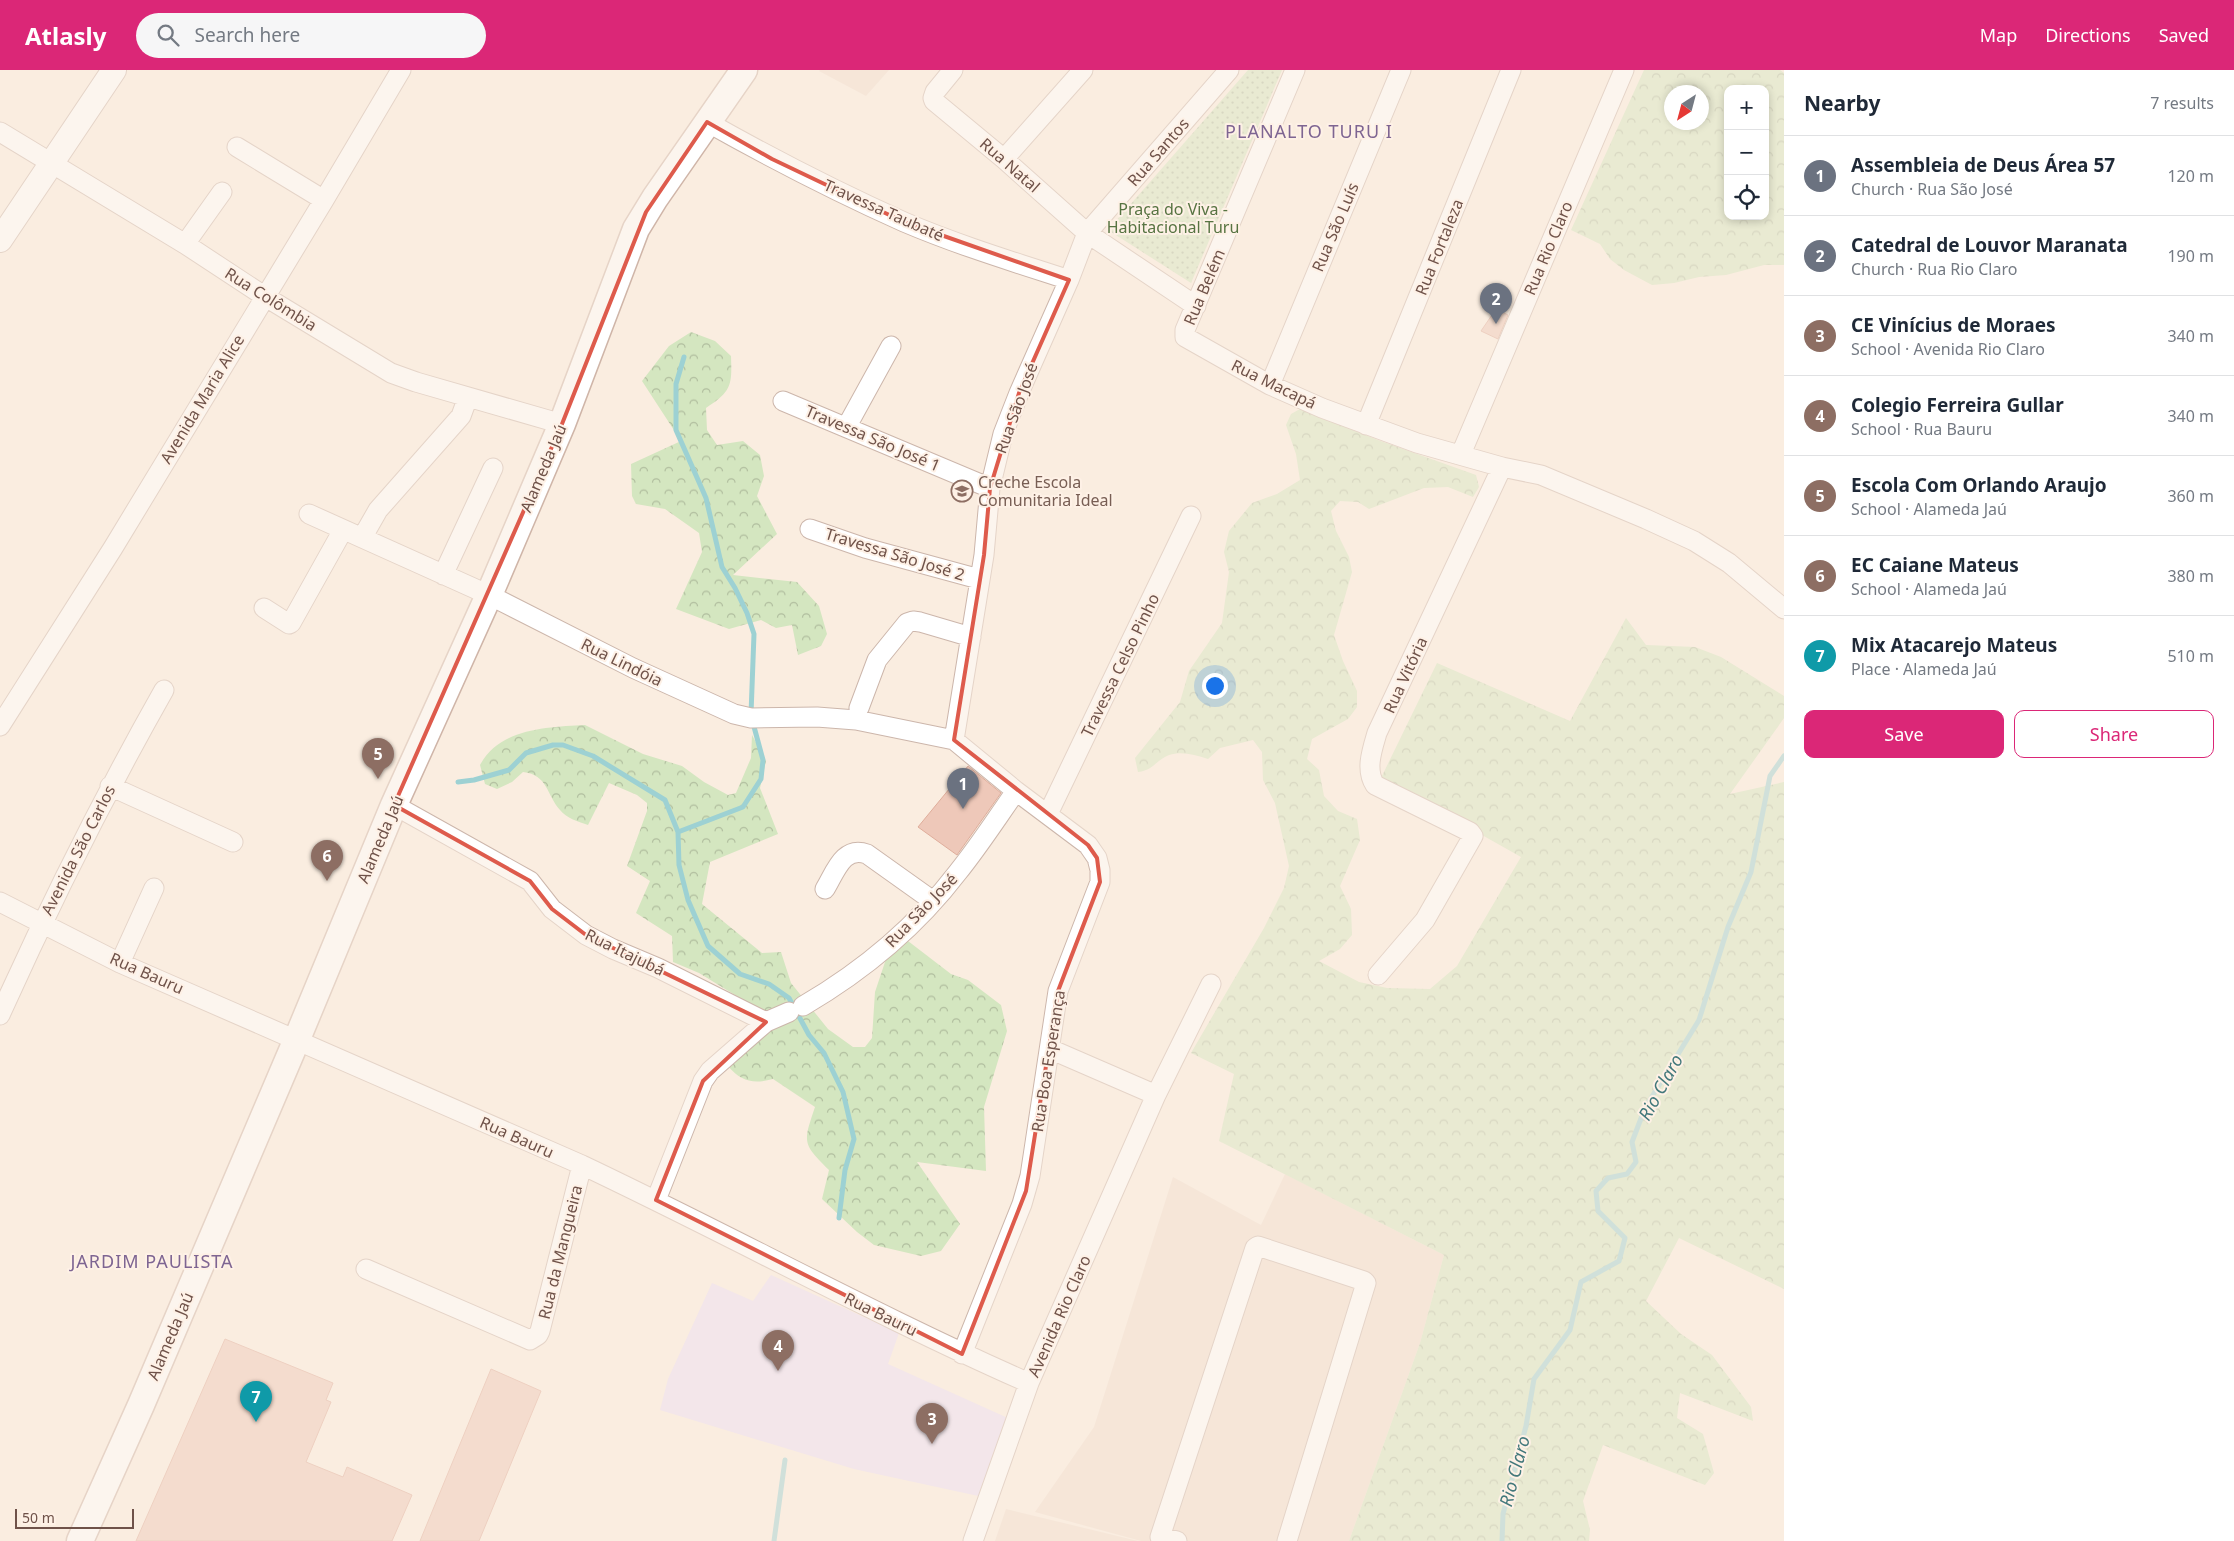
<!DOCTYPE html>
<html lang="en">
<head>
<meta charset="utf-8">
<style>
  body { margin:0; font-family:"Noto Sans",sans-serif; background:#f6f6f7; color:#1f2937 }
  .controls { position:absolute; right:15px; top:15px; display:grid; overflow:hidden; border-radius:10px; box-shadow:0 2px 8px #0003 }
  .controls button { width:45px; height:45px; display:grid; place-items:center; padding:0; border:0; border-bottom:1px solid #e0e1e3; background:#fff; color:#1f2937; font:25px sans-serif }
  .compass { position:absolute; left:1664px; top:15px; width:45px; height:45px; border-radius:50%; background:#fff; box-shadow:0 2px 8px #0003; rotate:216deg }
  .scale { position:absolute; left:15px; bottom:12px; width:119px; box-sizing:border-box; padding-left:5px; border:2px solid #6f5249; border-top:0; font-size:14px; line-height:18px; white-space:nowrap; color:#6f5249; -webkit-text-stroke:4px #fef1e6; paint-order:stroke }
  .you { position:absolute; left:1214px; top:615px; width:18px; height:18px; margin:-12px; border:4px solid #fff; border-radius:50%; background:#1a73e8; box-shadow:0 0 0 8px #1a73e833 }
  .badge { display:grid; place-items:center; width:32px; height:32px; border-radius:50%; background:#db2777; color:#fff; font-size:16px; font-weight:700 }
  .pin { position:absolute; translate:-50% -41px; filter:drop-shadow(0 1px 2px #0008) }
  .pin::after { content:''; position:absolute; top:26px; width:18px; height:15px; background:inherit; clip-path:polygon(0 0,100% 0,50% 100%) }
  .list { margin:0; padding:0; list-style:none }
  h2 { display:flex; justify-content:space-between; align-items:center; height:65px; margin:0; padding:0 20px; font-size:21px }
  h2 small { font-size:16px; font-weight:400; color:#747a83 }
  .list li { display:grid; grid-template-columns:32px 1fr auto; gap:15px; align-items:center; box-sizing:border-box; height:80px; padding:0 20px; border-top:1px solid #e0e1e3 }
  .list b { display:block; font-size:19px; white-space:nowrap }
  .list p { margin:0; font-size:16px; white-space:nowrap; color:#747a83 }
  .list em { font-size:16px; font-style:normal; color:#747a83 }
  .actions { display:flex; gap:10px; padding:15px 20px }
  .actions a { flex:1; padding:11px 0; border:1px solid #db2777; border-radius:10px; text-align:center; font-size:18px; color:#db2777 }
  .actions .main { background:#db2777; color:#fff }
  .icon { flex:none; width:28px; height:28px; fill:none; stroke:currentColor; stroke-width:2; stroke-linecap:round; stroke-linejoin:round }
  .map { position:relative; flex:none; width:1784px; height:1471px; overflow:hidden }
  header { display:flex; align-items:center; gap:30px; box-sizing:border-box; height:70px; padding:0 25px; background:#db2777; color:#fff }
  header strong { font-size:24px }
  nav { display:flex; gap:28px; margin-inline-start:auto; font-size:18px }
  .search { width:350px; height:45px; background:#f6f6f7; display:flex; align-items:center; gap:12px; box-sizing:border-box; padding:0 18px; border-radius:28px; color:#747a83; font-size:19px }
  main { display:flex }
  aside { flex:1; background:#fff }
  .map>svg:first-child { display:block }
  .residential { fill:#f1decf }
  .education { fill:#eaddf6 }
  .forest { fill:url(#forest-crowns); fill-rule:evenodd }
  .park { fill:url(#park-dots) }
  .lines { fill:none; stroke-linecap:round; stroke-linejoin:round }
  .stream { stroke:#9dd1d3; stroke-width:5 }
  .building { fill:#eec8b9; stroke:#dfad9b }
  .minor-casing { stroke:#ccb6ab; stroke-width:21 }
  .tertiary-casing { stroke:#ccb6ab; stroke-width:26 }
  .secondary-casing { stroke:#cfb5a8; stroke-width:29 }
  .minor { stroke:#fff; stroke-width:19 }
  .tertiary { stroke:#fff; stroke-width:24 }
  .secondary { stroke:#fff; stroke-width:26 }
  .marked { fill:none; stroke:#de5b4c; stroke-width:4; stroke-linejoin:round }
  .labels { text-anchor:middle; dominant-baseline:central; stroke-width:4; stroke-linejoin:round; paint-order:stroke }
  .street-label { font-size:16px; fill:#6f5249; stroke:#fef1e6 }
  .park-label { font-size:16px; fill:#577442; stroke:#fef1e6 }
  .education-label { font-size:16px; fill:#785e54; stroke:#fef1e6; text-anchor:start }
  .neighbourhood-label { font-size:18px; letter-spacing:1px; fill:#7e6592; stroke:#fef1e6 }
  .water-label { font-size:18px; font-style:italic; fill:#42787b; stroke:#fef1e6 }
</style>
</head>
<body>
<header>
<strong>Atlasly</strong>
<div class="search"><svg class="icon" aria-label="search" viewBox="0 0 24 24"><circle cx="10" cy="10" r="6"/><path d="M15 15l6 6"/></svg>Search here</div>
<nav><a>Map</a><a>Directions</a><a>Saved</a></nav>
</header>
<main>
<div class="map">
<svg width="1784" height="1471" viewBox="0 0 1784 1471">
  <defs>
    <pattern id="forest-crowns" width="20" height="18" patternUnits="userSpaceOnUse" patternTransform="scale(1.25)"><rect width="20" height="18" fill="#d4e6c0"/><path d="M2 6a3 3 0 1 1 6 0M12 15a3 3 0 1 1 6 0" fill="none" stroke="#b0bd9e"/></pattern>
    <pattern id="park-dots" width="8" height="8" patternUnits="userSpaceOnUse" patternTransform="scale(1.25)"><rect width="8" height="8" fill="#d4e6c0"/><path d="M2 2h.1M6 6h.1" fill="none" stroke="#b0bd9e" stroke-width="1.8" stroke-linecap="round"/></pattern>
  </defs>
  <rect width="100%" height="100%" fill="#faede0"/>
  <path class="residential" d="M820,0H889L866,26L819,1Z
    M1285,1104L1444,1185L1420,1273L1349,1471H1141L1035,1442L1094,1357L1173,1107L1261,1155Z
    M1006,1439L1138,1471H995Z"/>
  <path class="education" d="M771,1205L899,1263L888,1294L1010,1349L983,1427L854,1399L660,1340L668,1309L712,1213L753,1231Z"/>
  <path class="forest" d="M1644,0H1780L1784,3V195H1764L1726,205L1699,207L1674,213L1652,215L1624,200L1610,189L1600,174L1571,160ZM1728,19H1765V146H1728ZM1702,22V52H1672V22Z
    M691,262L715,271L731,286C732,315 732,321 706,338L707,360L717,375L743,371L760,385L764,406L757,426L777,464L733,505L797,512L819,536L827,564L821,576L798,585L792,555L776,558L761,550L729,559L676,539L702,482L699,463L665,439L636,434L632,426L631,394L681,371L642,311L669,276Z
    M1300,339L1378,370L1476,405L1479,417L1473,427L1448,417L1424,418L1369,439L1358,432L1340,431L1331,441L1336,461L1349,487L1352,502L1334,565L1343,591L1357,621V637L1348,649L1312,669L1307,689L1319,700L1324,726L1338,741L1357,749L1360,770L1340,816L1351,839L1352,865L1340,879L1319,891L1359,912L1387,918L1430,919L1457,896L1521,787L1381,708L1437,593L1570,651L1626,548L1646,575L1695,577L1721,587L1784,626V648L1730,724L1784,712V1219L1679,1168L1646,1231L1681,1264L1712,1285L1751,1337L1753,1351L1680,1323L1677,1348L1703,1364L1714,1403L1705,1415L1603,1375L1583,1431L1590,1460L1589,1471H1349L1420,1273L1444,1185L1219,1071L1234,1004L1191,983L1264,858L1284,818L1289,796L1275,733L1263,710L1262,682L1253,670L1220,678L1208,689C1195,685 1182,681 1169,685C1156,690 1154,700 1138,702L1135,688L1180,632L1189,601L1222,553L1229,502L1224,482L1229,461L1252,433L1277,424L1300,410L1296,384L1286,355L1291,344Z
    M585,655L643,684L682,696L704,712L728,725L736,723L751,688L752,665L766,691L760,718L778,764L710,792L702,834L762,883L781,882L791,913L828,959L853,977H865L872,968L875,922L886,889L908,871L951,904L968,910L1001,935L1007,961L984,1037L986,1101L917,1092L960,1154L941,1181L921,1186L874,1175L857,1162L822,1129L829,1100C802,1073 803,1073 815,1037L773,1009C754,1014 741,1012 728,996L761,941L699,903L673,892L672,866L636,843L650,811L627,796L647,741V733L637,725L609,713L588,755C579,752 566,748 560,740C546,724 548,705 523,702L512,712L497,719L485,714L480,695C500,658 548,657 585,655Z"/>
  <path class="park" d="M1248,0H1282L1191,213L1108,160Z"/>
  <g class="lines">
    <path class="stream" d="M684,287L676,314V360L706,428L722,497L735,518L747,543L754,564L751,644
      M458,712L474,710L509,700L526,683L553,675H563L593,686L665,730L678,762L679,795L688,830L708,876L740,904L769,914L789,928L809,965L824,983L843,1022L854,1069L845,1100L839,1148
      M678,762L743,737L761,709L763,690L753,653
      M774,1471L785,1390
      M1502,1471L1503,1444L1526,1356L1534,1309L1570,1260L1581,1212L1619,1191L1625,1168L1598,1141L1596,1121L1608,1108L1627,1104L1636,1092L1632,1072L1645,1038L1699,950L1728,857L1751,802L1770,706L1784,686"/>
  </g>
  <path class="building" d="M1496,239L1508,245L1498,269L1481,261Z
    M968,696L1001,723L957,785L918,757Z
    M225,1269L333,1313L326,1330L331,1332L306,1392L343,1407L347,1397L412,1425L392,1471H136Z
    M491,1299L541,1321L479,1471H420Z"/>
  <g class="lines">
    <g class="minor-casing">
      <path id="minor" d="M953,0L935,22L933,28L934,31L1004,89L1087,163L1196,236
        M1295,0L1185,260V267L1270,315L1322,338L1417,373L1502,397L1377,663C1372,680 1365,700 1375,715L1470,762L1473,766L1425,850L1378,905
        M707,52C771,88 837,122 904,152C958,175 1014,192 1069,210
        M0,62L185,174L264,226L391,303L416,312L562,354
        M237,77L324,130
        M1004,89L1083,0
        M185,174L222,122
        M1270,315L1401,0
        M783,331L990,418
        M1366,355L1511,0
        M847,356L891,276
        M1461,384L1624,0
        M1502,397L1541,405L1646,449L1694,471L1729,493L1784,539
        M309,444L489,525L633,598L734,644L751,648L817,647L856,650L954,670L1016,721L1088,775L1097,788L1100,800V812L1058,921L1030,1106L1022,1134L962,1284
        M810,459L865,478L979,509
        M362,468L378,440L461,346L468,327
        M443,505L493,398
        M264,538L289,554L291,553L343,460
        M859,638L877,590L907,553L913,551L920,552L971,567
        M0,656L113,478L324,130L401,0
        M954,670L984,485L990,418L1003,364L1019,323L1069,210L1087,163L1229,0
        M110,716L233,772
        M394,735L530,811L552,839L586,865L613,879L658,898L766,952
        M1048,744L1191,446
        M825,819C835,803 843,775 867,784L933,831
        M0,832L120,893L582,1095C732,1166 877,1246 1029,1313
        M120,893L154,818
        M803,936C863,901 916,857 958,802C979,776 997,748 1016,721
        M0,945C50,834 104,726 164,620
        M1050,979L1156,1025
        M656,1130L703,1011L710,1001L766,952L789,942
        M366,1199L530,1270L538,1265L540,1261L582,1095
        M973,1471L1029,1313L1156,1025L1211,914
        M1177,1471L1160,1467L1255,1178L1258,1176L1364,1211L1366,1213L1287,1471"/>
    </g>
    <g class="tertiary-casing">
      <path id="tertiary" d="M0,170L114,0"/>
    </g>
    <g class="secondary-casing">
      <path id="secondary" d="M80,1471L141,1335L297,969L394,735L489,525L562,354L636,159L655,128L744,0"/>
    </g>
    <use href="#minor" class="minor"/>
    <use href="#tertiary" class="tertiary"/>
    <use href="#secondary" class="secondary"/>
  </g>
  <path d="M0 0H1784V1471H0ZM707,52L772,89L904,152L1069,210L1019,323L990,418L984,485L954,670L1088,775L1097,788L1100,812L1058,921L1026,1121L962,1284L656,1130L703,1011L766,952L586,865L552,839L530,811L394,735L562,354L646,142Z" fill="#faede0" fill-opacity=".55" fill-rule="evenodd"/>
  <path class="marked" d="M707,52L772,89L904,152L1069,210L1019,323L990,418L984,485L954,670L1088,775L1097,788L1100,812L1058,921L1026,1121L962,1284L656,1130L703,1011L766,952L586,865L552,839L530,811L394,735L562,354L646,142Z"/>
  <defs>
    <g id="school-ring" transform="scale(1.125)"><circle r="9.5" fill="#fef1e6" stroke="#8d6e63" stroke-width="1.5"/><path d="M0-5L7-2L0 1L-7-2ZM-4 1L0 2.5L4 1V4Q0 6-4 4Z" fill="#8d6e63"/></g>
  </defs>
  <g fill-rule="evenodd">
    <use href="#school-ring" x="962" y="421"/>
  </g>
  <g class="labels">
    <g class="street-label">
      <text transform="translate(1158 82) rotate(-49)">Rua Santos</text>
      <text transform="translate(1010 95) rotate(41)">Rua Natal</text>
      <text transform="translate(884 140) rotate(24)">Travessa Taubaté</text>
      <text transform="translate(1335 157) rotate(-67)">Rua São Luís</text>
      <text transform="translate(1439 177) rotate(-68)">Rua Fortaleza</text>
      <text transform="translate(1548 178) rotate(-67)">Rua Rio Claro</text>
      <text transform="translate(1204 217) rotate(-67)">Rua Belém</text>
      <text transform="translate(271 229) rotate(32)">Rua Colômbia</text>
      <text transform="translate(1274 314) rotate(26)">Rua Macapá</text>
      <text transform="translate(202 329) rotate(-59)">Avenida Maria Alice</text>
      <text transform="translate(1016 338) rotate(-70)">Rua São José</text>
      <text transform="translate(873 368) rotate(23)">Travessa São José 1</text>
      <text transform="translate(543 398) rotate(-67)">Alameda Jaú</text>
      <text transform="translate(895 484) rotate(17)">Travessa São José 2</text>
      <text transform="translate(622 592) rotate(26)">Rua Lindóia</text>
      <text transform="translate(1120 595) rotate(-64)">Travessa Celso Pinho</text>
      <text transform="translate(1405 605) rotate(-65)">Rua Vitória</text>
      <text transform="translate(380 769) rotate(-67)">Alameda Jaú</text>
      <text transform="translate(78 780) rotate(-63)">Avenida São Carlos</text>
      <text transform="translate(921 840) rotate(-46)">Rua São José</text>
      <text transform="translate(625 882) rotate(26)">Rua Itajubá</text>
      <text transform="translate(147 903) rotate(24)">Rua Bauru</text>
      <text transform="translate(1048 991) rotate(-81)">Rua Boa Esperança</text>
      <text transform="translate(517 1067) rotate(24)">Rua Bauru</text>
      <text transform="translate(560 1182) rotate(-76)">Rua da Mangueira</text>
      <text transform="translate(881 1244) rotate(26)">Rua Bauru</text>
      <text transform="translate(1059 1246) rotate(-66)">Avenida Rio Claro</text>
      <text transform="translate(170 1266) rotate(-67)">Alameda Jaú</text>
    </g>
    <g class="park-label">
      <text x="1173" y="139">Praça do Viva -<tspan x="1173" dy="18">Habitacional Turu</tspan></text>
    </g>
    <g class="education-label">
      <text x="978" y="412">Creche Escola<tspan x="978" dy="18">Comunitaria Ideal</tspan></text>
    </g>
    <g class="neighbourhood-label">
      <text x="1309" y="61">PLANALTO TURU I</text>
      <text x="152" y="1191">JARDIM PAULISTA</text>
    </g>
    <g class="water-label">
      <text transform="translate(1660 1017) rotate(-61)">Rio Claro</text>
      <text transform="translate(1514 1401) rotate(-75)">Rio Claro</text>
    </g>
  </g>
</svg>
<div class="controls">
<button>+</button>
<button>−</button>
<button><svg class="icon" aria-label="locate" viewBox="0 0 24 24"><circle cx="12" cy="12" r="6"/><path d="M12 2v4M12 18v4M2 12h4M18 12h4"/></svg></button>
</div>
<svg class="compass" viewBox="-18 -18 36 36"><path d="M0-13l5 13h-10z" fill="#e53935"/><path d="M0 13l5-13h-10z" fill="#747a83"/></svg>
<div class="scale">50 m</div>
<div class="you"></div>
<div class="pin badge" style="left:963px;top:739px;background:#6b7280">1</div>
<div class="pin badge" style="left:1496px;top:254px;background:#6b7280">2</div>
<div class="pin badge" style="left:932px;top:1374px;background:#8d6e63">3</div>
<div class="pin badge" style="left:778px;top:1301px;background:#8d6e63">4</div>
<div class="pin badge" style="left:378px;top:709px;background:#8d6e63">5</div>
<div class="pin badge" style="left:327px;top:811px;background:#8d6e63">6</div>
<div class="pin badge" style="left:256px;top:1352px;background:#0f9aa8">7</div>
</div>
<aside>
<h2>Nearby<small>7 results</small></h2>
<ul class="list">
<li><span class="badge" style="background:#6b7280">1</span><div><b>Assembleia de Deus Área 57</b><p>Church · Rua São José</p></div><em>120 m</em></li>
<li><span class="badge" style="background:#6b7280">2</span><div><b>Catedral de Louvor Maranata</b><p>Church · Rua Rio Claro</p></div><em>190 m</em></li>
<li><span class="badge" style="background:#8d6e63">3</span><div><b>CE Vinícius de Moraes</b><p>School · Avenida Rio Claro</p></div><em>340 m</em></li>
<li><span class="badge" style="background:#8d6e63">4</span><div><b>Colegio Ferreira Gullar</b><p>School · Rua Bauru</p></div><em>340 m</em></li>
<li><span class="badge" style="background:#8d6e63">5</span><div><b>Escola Com Orlando Araujo</b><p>School · Alameda Jaú</p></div><em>360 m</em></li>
<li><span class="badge" style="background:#8d6e63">6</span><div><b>EC Caiane Mateus</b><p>School · Alameda Jaú</p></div><em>380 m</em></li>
<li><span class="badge" style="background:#0f9aa8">7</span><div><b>Mix Atacarejo Mateus</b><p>Place · Alameda Jaú</p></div><em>510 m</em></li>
</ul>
<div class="actions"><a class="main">Save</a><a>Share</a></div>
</aside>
</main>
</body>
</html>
